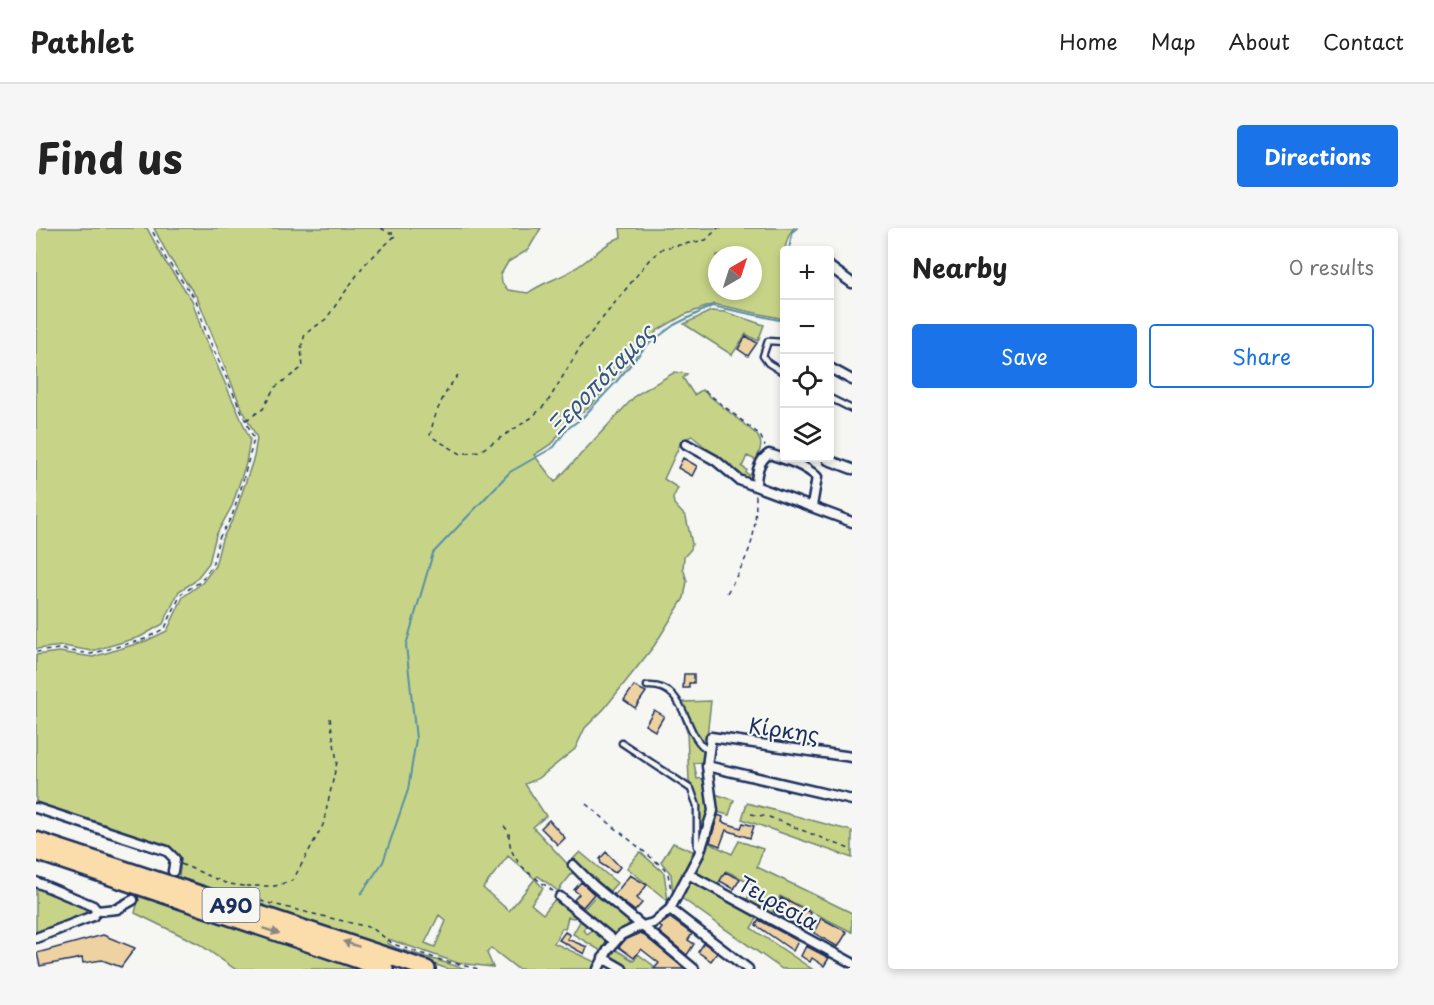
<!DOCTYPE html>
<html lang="en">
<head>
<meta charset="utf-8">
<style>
  body { margin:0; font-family:"Playpen Sans",sans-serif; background:#f6f6f6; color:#222 }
  .controls { position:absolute; right:18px; top:18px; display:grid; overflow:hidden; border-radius:6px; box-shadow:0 3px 9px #0003 }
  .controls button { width:54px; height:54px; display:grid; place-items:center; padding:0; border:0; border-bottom:2px solid #e0e0e0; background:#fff; color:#222; font:30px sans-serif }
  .compass { position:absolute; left:672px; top:18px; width:54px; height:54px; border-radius:50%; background:#fff; box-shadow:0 3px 9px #0003; rotate:39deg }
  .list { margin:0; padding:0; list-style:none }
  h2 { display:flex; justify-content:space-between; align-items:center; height:78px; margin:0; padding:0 24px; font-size:26px }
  h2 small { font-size:20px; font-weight:400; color:#767676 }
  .actions { display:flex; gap:12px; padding:18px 24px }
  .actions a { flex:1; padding:14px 0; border:2px solid #1a73e8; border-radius:6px; text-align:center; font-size:21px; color:#1a73e8 }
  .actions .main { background:#1a73e8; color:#fff }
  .icon { flex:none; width:33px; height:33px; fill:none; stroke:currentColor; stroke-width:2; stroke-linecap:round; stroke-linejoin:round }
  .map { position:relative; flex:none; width:816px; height:741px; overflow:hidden; border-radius:6px }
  header { display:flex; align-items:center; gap:36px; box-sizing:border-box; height:84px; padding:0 30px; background:#fff; border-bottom:2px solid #e0e0e0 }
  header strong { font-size:28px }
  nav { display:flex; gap:33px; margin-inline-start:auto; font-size:21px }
  .intro { display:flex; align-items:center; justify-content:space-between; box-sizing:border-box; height:144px; padding:0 36px }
  h1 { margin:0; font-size:42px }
  .button { padding:15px 27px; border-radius:6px; background:#1a73e8; color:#fff; font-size:21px; font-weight:700 }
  main { display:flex; gap:36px; padding:0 36px }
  aside { flex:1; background:#fff; border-radius:6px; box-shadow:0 3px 9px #0003 }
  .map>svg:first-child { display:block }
  .green { fill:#c7d487; stroke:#718272; stroke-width:1.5; fill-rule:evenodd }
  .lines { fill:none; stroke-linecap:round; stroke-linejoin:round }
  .stream { stroke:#568fa5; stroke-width:2 }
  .building { fill:#efd2a2; stroke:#1b2f5e; stroke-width:1.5 }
  .service-casing { stroke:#1b2f5e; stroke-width:9 }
  .minor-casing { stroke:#1b2f5e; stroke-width:13 }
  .motorway-casing { stroke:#1b2f5e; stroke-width:20 }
  .path { stroke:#1b2f5e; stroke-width:1.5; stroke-dasharray:4.5 4.5; stroke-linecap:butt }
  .service { stroke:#f6f6f2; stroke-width:4.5 }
  .minor { stroke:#f6f6f2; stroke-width:8 }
  .motorway { stroke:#fbddab; stroke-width:15 }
  .oneway { fill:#8b8684 }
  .labels { text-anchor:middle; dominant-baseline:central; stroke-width:4.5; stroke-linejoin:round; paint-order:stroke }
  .shield { fill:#f6f6f2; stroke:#5d6b8a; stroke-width:1.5 }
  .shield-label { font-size:20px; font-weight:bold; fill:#1b2f5e }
  .street-label { font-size:21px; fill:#1b2f5e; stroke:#f6f6f2 }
  .water-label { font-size:22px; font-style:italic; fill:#34577c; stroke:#f6f6f2 }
</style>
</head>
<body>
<header>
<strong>Pathlet</strong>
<nav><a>Home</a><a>Map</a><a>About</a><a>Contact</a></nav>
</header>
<div class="intro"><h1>Find us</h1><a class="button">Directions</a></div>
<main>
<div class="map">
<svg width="816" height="741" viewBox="0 0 816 741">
  <rect width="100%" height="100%" fill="#f6f6f2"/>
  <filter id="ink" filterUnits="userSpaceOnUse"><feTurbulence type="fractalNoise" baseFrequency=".0167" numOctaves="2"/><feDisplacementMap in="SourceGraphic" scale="12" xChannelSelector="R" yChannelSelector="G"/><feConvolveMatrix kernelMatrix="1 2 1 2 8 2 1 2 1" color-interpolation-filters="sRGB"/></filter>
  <g filter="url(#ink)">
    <path class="green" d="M0,0H111L128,32L156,72L167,106L214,211L210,235L196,278L180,307L173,335L158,354L143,363L127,396L104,409L56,423L27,418L0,421Z
      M118,0H505L492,22L472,34L465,46L466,55L472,62L492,65C507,54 523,51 538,41C555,31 567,16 585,9L584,0H758C742,16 748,67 748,91L678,76L648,87L622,102L553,179L528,198L518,214L498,227L519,254L600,167L639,144L651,146L647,150L658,167L666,162L719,205C728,214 725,221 720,232L711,228L706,239L711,242L710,245L717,249L715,253L707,251L656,208L646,212L628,251L642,260L637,270L638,276L650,289L656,316L655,321L648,329L647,340L651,353L648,370L618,418L568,481L549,500L539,521L503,550L489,556L510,588L497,599L538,643L522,663L502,648L499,651L507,660L495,676L507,686L520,670L542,687L538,690L532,689L529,701L526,700L518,715L559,734L556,741H482L455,720L451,725L457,739L422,735L352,711L351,715L360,720L430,741H412L143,649L145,631L138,623L0,574V427L23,424L57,429L110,413L131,403L147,369L166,355L179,338L186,311L198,289L218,229L221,210L203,174L162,71L133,29ZM681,27H717V63H681ZM472,628L499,651L473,683L447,660ZM403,687L410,693L399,719L389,715Z
      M675,83L689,84L728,97L722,113L710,106L696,127L648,96Z
      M675,473L668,534L658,535L661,551L669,550L673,582L662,617L665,589L662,573L653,553L651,504L643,481L648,474Z
      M679,566L698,572L693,587L680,584Z
      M711,575L816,603V630L706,591Z
      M703,613L727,621L721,639L816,685V704L744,668L735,687L710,674L718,656L690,643L681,657L660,644L671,614L696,626Z
      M637,615L659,624L637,667L635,646L625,634Z
      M544,624L581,655L571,666L536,632Z
      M604,624L628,645L632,673L591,640Z
      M656,651L723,687L715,700L776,741H746L644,669L651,653Z
      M0,657L49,678L51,685L0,706Z
      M95,662L331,741H199L163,716L99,685L102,673L93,670Z
      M562,665L594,691V695L579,708L545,684Z
      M546,690L552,695L547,702L552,706L558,699L572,712L565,723L537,706Z
      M577,720L598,733L602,726L618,738L616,741H593L571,729Z"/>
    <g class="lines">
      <path class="stream" d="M753,22L756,4L761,0
        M325,666L347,634L372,562L380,511L370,417L397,325L474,244L518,219L531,201L546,190L580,154L610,118L638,97L676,78L748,93"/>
    </g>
    <path class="building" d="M710,108L721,115L712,128L702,121Z
      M647,230L661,238L656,248L642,240Z
      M648,446H658V455H653V460H647Z
      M598,458L610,464L599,480L588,472Z
      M618,482L628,488L619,503L609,497Z
      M682,587L687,589L686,594L705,600L707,595L718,598L714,610L690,602L684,618L674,614Z
      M513,592L529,610L522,617L505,600Z
      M570,624L584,639L579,645L565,636L564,631Z
      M689,644L704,651L698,661L684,653Z
      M594,647L611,657L601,670L606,675L599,683L578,667Z
      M545,654L558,666L547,679L538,672L543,666L538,662Z
      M745,670L775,685L767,701L738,684Z
      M634,690L656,706L652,712L658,716L651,727L623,704L626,700L623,698Z
      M785,690L811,704L802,719L778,705Z
      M723,692L762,713L757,723L720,697Z
      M529,704L534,707L531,711L551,719L548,726L523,712Z
      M605,705L644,737L648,741H618L623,735L605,721L598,730L583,719L589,712Z
      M67,707L99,720L85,739L66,732L47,735L46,730L4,738L1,725Z
      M668,715L681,725L675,733L662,724Z
      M770,718L793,730L788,738L776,730L774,734L765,728Z"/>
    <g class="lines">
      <g class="service-casing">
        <path id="service" d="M748,114L732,113L727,128L732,135L748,145
          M794,170L816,181
          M611,458C653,455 646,508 672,522
          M586,515L655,561L661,578V618L664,623"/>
      </g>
      <g class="minor-casing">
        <path id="minor" d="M794,39L816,55
          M794,140L816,152
          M650,216L679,232L703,252L816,294
          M792,232L816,241
          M720,258C720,246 722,233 733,226C749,231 769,237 781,249L776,278
          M671,538L816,572
          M0,580L131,623L139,631L137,643
          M537,637L557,657L658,741
          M652,646L816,735
          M0,654L57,678L61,683
          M524,669L578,713
          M634,681L712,741
          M0,710L57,688L61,683L81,681L97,672
          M567,730L586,741
          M562,741L572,722L585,707L599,700L617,695L634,681L663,626L677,583L671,538L675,509L816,529"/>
      </g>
      <g class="motorway-casing">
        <path id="motorway" d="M0,612L391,741
          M0,624L349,741"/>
      </g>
      <path class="path" d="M345,0L353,5H361
        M422,147C408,164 398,186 394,208L425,226L444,223L495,190L511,175L546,116L613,32L627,20L670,12L682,0
        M669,163L724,207L729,218
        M210,192L227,181L238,160L267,139L265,121L269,106L290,91L328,37L362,5
        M691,365C714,324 720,315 720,267
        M0,424L23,421L55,426L109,411L129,400L145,366L164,354L176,338L183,310L196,288L204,264L218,211L171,107L160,72L130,31L115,0
        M550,576L628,640L632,646L635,662
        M715,586L733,589L816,622
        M468,598L473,604C472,636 496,646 518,664
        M145,636L192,656L209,658L218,670L228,674L336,700L357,716L405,732L442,741
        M210,658H239L257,652L287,597L301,534L294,490"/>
      <use href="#service" class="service"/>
      <use href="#minor" class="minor"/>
      <use href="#motorway" class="motorway"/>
    </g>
    <defs><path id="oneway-solid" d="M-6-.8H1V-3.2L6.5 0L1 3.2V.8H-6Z" transform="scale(1.5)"/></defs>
    <g class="oneway">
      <use href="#oneway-solid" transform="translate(235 703) rotate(18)"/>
      <use href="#oneway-solid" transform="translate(315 716) rotate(-162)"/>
    </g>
  </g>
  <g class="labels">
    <rect class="shield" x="166.5" y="660" width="57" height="34" rx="4.5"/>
    <g class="shield-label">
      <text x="195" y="677">Α90</text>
    </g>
    <g class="street-label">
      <text transform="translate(748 501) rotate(8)">Κίρκης</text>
      <text transform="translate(743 674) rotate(29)">Τειρεσία</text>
    </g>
    <g class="water-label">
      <text transform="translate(564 150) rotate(-46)">Ξεροπόταμος</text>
    </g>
  </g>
</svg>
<div class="controls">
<button>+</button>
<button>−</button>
<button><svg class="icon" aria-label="locate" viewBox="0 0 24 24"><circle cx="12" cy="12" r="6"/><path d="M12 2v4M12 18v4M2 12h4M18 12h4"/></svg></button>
<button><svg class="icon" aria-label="layers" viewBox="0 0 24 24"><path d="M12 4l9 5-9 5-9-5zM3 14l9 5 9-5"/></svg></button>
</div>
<svg class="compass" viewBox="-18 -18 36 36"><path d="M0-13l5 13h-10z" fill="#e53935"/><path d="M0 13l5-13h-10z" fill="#767676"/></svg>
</div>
<aside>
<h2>Nearby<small>0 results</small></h2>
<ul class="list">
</ul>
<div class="actions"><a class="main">Save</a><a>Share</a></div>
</aside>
</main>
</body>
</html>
